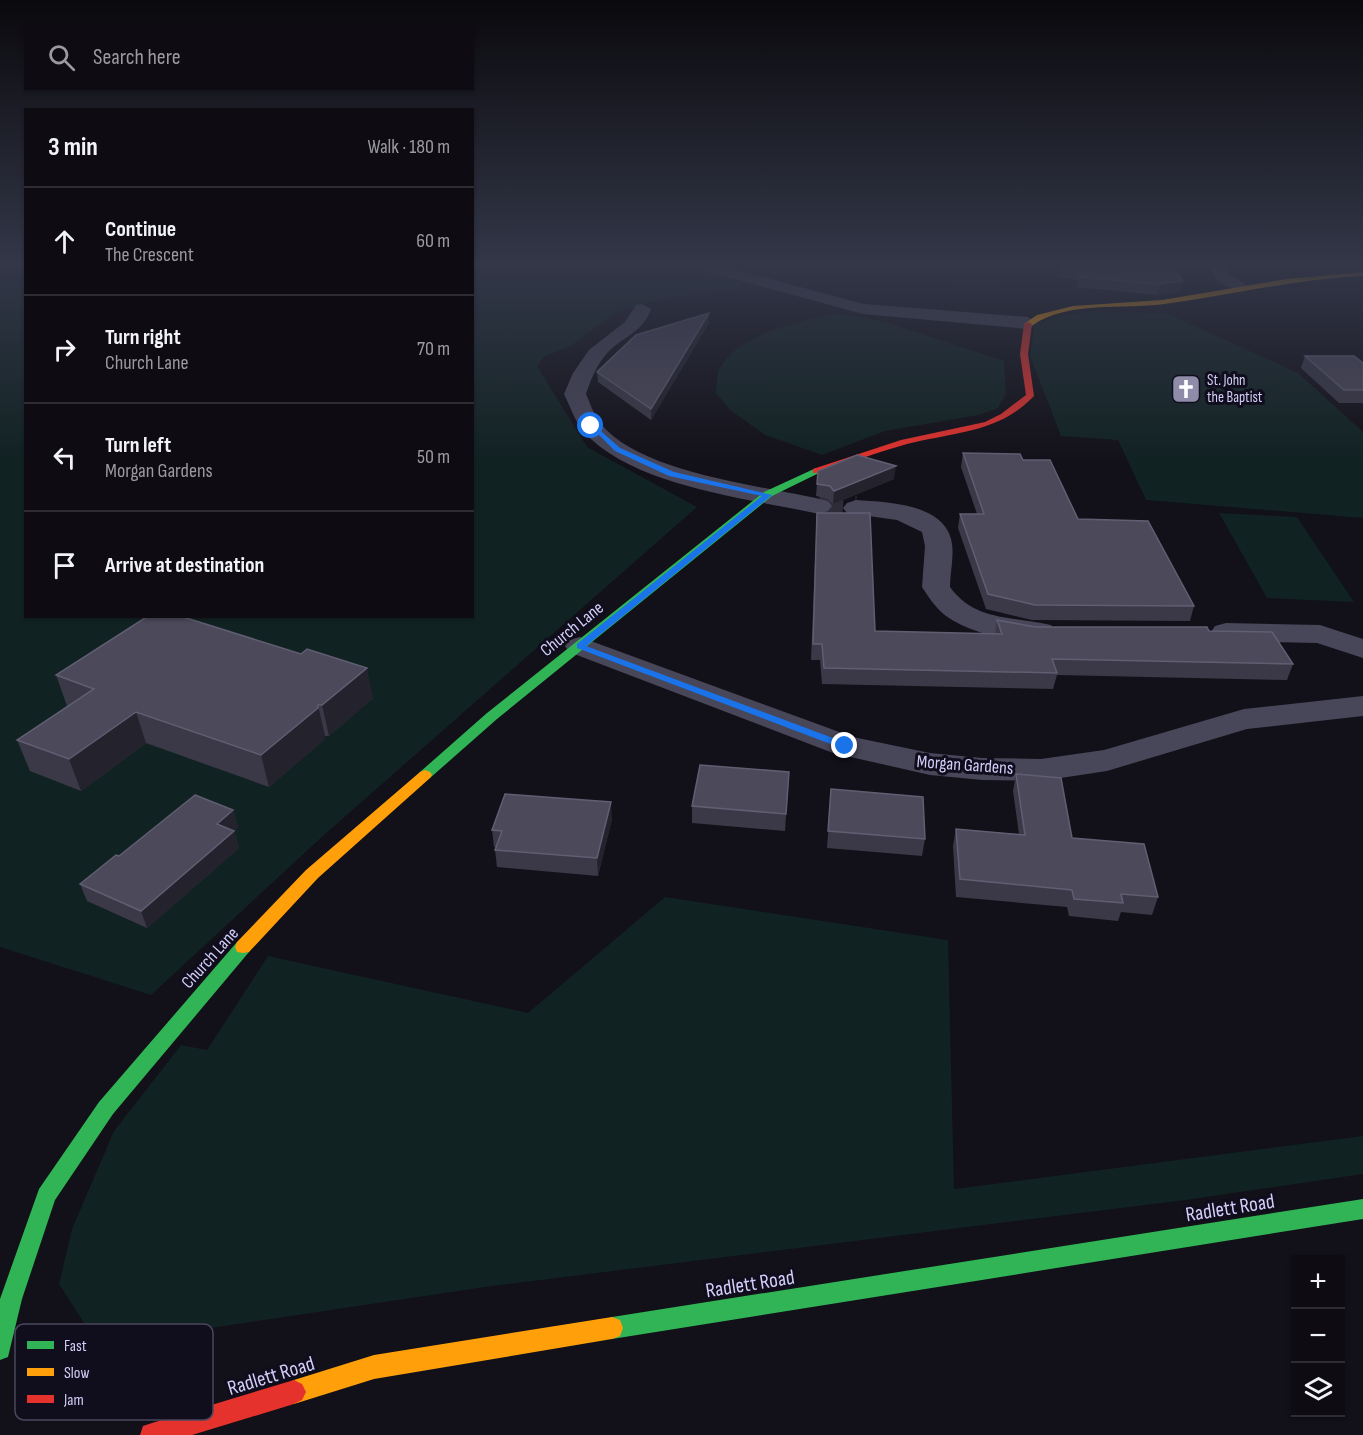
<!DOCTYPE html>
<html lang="en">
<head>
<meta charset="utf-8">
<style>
  body { margin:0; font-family:"Sofia Sans Condensed",sans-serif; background:#17151b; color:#f1f3f6 }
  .controls { position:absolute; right:18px; bottom:18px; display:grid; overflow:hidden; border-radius:0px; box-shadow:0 2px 4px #0004 }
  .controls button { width:54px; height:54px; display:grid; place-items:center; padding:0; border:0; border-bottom:2px solid #2e2c32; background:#0e0c12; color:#f1f3f6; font:30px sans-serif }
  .stop { position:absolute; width:18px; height:18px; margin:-14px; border:4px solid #1a73e8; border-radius:50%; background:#fff }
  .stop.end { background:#1a73e8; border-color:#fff; box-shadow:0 2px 6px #0008 }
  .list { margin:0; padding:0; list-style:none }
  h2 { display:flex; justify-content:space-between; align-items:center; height:78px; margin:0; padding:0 24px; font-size:26px }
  h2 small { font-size:20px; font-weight:400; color:#9b9b9f }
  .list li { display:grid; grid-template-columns:39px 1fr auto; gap:18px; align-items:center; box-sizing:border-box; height:108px; padding:0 24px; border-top:2px solid #2e2c32 }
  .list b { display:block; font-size:22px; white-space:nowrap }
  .list p { margin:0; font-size:20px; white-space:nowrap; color:#9b9b9f }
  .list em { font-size:20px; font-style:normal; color:#9b9b9f }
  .icon { flex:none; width:33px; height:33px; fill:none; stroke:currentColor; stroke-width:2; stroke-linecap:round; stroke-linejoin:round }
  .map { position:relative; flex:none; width:1363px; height:1435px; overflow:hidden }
  .search { position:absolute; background:#0e0c12; box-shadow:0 2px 4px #0004; left:24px; top:24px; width:450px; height:66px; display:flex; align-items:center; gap:15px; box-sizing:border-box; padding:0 21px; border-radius:0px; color:#9b9b9f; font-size:22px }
  .panel { position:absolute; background:#0e0c12; box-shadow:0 2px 4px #0004; left:24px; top:108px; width:450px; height:510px; border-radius:0px }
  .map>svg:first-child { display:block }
  .green { fill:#122 }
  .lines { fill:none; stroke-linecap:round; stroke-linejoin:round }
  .street-tunnel { stroke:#2f2c3a; stroke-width:24; stroke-dasharray:24 12; stroke-linecap:butt }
  .street { fill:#484659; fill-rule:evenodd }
  .fast { fill:#30b455; fill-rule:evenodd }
  .slow { fill:#ff9f0a; fill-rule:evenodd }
  .jam { fill:#e5322d; fill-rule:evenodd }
  .wall { fill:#3b3947 }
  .shaded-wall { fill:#24222c }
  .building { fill:#4c495a; stroke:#615e73; stroke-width:1.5 }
  .route { fill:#1a73e8 }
  .labels { text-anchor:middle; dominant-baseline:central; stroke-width:6; stroke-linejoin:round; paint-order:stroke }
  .far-poi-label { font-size:15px; fill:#d3cef9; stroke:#100d1c; text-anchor:start }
  .street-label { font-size:18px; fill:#d3cef9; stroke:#100d1c }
  .near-street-label { font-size:21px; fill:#d3cef9; stroke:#100d1c }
  .key { fill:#100d1c; stroke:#4a475e; stroke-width:1.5 }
  .key-label { font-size:16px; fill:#d3cef9 }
</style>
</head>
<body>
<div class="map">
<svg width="1363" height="1435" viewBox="0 0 1363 1435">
  <rect width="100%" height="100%" fill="#121018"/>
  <path class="green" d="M0,263H25L26,616H472L473,263H685L762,288L661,299L616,312L571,346L545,356L537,366L587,447L697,507L323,836L151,995L0,947Z
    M808,263H1028L996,287L858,273Z
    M1090,312L1166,313L1298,373L1363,432V518L1146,500L1118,440L1061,436L1030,356L1035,323L1070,314Z
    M834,313L882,321L1004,361L1006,394L998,408L979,415L885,431L822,455L765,435L730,410L716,393C717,386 716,377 719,370C738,332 797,324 834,313Z
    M1219,513L1297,517L1354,602L1267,598Z
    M665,897L948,940L954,1189L1363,1136V1174L1186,1200L492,1286L150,1337L86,1326L59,1284L72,1229L114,1131L181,1045L207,1050L268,956L528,1013Z"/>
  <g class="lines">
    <path class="street-tunnel" d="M819,506L856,508"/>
    <path class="street" d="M685,263H710L864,304L1028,317L1037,323L1028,329L863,314L687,266Z
      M1207,263H1223L1230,275L1250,287L1241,292L1218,282Z
      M642,304L651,309C643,332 624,336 608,352C597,364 591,379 586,394C590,403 594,415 600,423C642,475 765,485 828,501L832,506L828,511L819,514C748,498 633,487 583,431C575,421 570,406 564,394L573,373L589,350L625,322L636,305Z
      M856,500C885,502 942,503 951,539C955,554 950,572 950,587C975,622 1014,616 1051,625L1055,631L1051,637C1019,645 973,635 946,616C936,608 929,598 922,587L925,546L922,532L897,520L847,513L843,508L847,503Z
      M1226,623L1320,625L1363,639V658L1317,643L1226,641L1215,638L1211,632L1215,626Z
      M580,637L853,737L930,753L982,758L1041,759L1104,750L1244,709L1363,696V716L1247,729L1107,771L1041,781L982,780L930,775L833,753L569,652L565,646L569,640Z"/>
    <path class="fast" d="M816,468L819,469V473L772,496L497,719L430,778H420L418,775L420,772L487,713L764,492Z
      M243,941L249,942L251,947L249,952L113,1114L55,1200L22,1299L8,1357L0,1360V1299L39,1189L99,1102L237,942Z
      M1363,1199V1219L612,1339L604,1336L601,1328L604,1320L612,1317Z"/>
    <path class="slow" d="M1363,272V276C1296,279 1231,295 1164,304C1120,310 1070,300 1031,326L1024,324L1037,315L1073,306L1162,300L1287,279Z
      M425,770L430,772L432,775L430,778L318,878L249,952L243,953L237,952L235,947L237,942L306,870L420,772Z
      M612,1317L620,1320L623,1328L620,1336L612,1339L374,1379L294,1404L286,1400L282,1392L286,1384L294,1380L374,1355Z"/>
    <path class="jam" d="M1028,322L1032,324L1028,354L1034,396C999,433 954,432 907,444C878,452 849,463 819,473H813V469L901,440L985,422L1001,414L1026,395L1020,354L1024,324Z
      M294,1380L302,1384L306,1392L302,1400L294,1404L192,1435H140L143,1426L152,1423Z"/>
  </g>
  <path class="wall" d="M1170,264L1183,281L1180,292L1157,295L1076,287L1078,280L1059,278L1061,268Z
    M709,313V323L651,420L598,382L597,372Z
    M1305,356L1363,363V403H1339L1301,368Z
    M963,453L1023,460L1078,519L1194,606L1190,621L1032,620L986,609L958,528L960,514H977L961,467Z
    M818,471L894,479L833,504L828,499L816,496Z
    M817,513L875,631L995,634L997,620L1035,627L1209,631L1293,664L1287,680L1057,675L1053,689L822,684L820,660H811Z
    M56,675L373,698L329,736H325V739L269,787L146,743L81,791L30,771L17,740L67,706Z
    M789,772L785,831L692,823V806Z
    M1016,774L1072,838L1158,897L1152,915L1121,912L1118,921L1069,916L1067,907L956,897L953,846L956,829L1019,834L1013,791Z
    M830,806L925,839L922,856L827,848Z
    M233,810L238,827L234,831L239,848L147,928L87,901L80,884L119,856Z
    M612,819L598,876L497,867L495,850L496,847H494L492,830Z"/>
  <path class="shaded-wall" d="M1183,281L1180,292L1157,295L1160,284Z
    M709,313V323L651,420V409Z
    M896,466L894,479L833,504L834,491Z
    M367,668L373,698L329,736L322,705Z
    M318,705L325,736V739L269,787L261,755Z
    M136,712L146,743L81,791L69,759Z
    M611,802L612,819L598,876L597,858Z
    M233,810L238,827L234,831L239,848L147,928L141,911L217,824Z"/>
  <path class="building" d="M1066,263H1169L1183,281L1160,284L1078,277L1081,269L1061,268Z
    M709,313L651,409L597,372L636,335Z
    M1305,356H1354L1363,363V390H1344Z
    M963,453L1020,454L1023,460H1050L1078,519L1148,521L1194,606L1035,605L988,594L960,514H984Z
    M857,455L896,466L834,491L830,486L817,484L818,471Z
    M817,513H870L875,631L1002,634L997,620L1035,627H1207L1209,631L1272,632L1293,664L1052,659L1057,673L824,668L822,644H813Z
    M148,616H180L301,654L307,649L367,668L322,705H318V708L261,755L136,712L69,759L17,740L94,689L56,675Z
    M700,765L789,772L786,814L692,806Z
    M1016,774L1061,778L1072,838L1144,844L1158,897L1121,894L1123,903L1074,899L1072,890L960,879L956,829L1025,835Z
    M831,789L923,797L925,839L828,831Z
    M505,794L611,802L597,858L495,850L502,831L492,830Z
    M195,795L233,810L217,824L234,831L141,911L80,884L116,855L119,856Z"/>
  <linearGradient id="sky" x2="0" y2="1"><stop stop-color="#0a090d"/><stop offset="0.57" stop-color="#333748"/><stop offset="1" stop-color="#333748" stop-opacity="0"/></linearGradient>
  <rect width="1363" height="464" fill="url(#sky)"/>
  <path class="route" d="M589,425H594L620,448L674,472L772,495L586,646L849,744V748H841L577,648V644L762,496L669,476L615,451Z"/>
  <defs>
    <g id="church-square" transform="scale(1.5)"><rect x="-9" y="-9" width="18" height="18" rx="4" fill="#8f8caa" stroke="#100d1c"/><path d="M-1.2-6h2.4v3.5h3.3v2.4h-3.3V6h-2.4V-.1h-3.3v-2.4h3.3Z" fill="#fff"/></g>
  </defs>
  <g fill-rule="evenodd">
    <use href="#church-square" x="1186" y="389"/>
  </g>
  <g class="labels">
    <g class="far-poi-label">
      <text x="1207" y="380">St. John<tspan x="1207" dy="17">the Baptist</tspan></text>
    </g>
    <g class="street-label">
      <text transform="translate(572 629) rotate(-39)">Church Lane</text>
      <text transform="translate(965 765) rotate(4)">Morgan Gardens</text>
      <text transform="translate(210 958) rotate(-48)">Church Lane</text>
    </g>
    <g class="near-street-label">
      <text transform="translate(1230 1208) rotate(-9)">Radlett Road</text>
      <text transform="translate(750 1284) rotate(-9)">Radlett Road</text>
      <text transform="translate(271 1376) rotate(-17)">Radlett Road</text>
    </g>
  </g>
  <rect x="15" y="1324" width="198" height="96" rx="9" class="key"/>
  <rect x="27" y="1341" width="27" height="8" fill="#30b455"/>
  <rect x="27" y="1368" width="27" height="8" fill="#ff9f0a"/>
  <rect x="27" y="1395" width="27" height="8" fill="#e5322d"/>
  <g class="key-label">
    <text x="64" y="1351">Fast</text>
    <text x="64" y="1378">Slow</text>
    <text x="64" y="1405">Jam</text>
  </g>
</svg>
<div class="controls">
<button>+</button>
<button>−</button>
<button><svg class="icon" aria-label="layers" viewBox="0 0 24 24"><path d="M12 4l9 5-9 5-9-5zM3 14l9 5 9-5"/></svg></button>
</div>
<div class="stop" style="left:591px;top:426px"></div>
<div class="stop end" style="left:845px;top:746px"></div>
<div class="search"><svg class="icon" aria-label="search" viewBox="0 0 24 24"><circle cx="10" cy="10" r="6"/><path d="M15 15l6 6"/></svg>Search here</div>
<section class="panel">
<h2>3 min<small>Walk · 180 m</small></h2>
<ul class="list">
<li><svg class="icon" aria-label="ahead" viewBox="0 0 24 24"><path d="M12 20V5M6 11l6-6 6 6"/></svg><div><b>Continue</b><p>The Crescent</p></div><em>60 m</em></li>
<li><svg class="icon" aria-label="right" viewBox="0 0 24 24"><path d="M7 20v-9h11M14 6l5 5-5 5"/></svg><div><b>Turn right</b><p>Church Lane</p></div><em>70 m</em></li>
<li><svg class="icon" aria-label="left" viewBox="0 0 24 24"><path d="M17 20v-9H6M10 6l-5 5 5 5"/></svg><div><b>Turn left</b><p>Morgan Gardens</p></div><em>50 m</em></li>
<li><svg class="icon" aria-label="arrive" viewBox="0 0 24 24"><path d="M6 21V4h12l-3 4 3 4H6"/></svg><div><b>Arrive at destination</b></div></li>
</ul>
</section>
</div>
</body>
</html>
